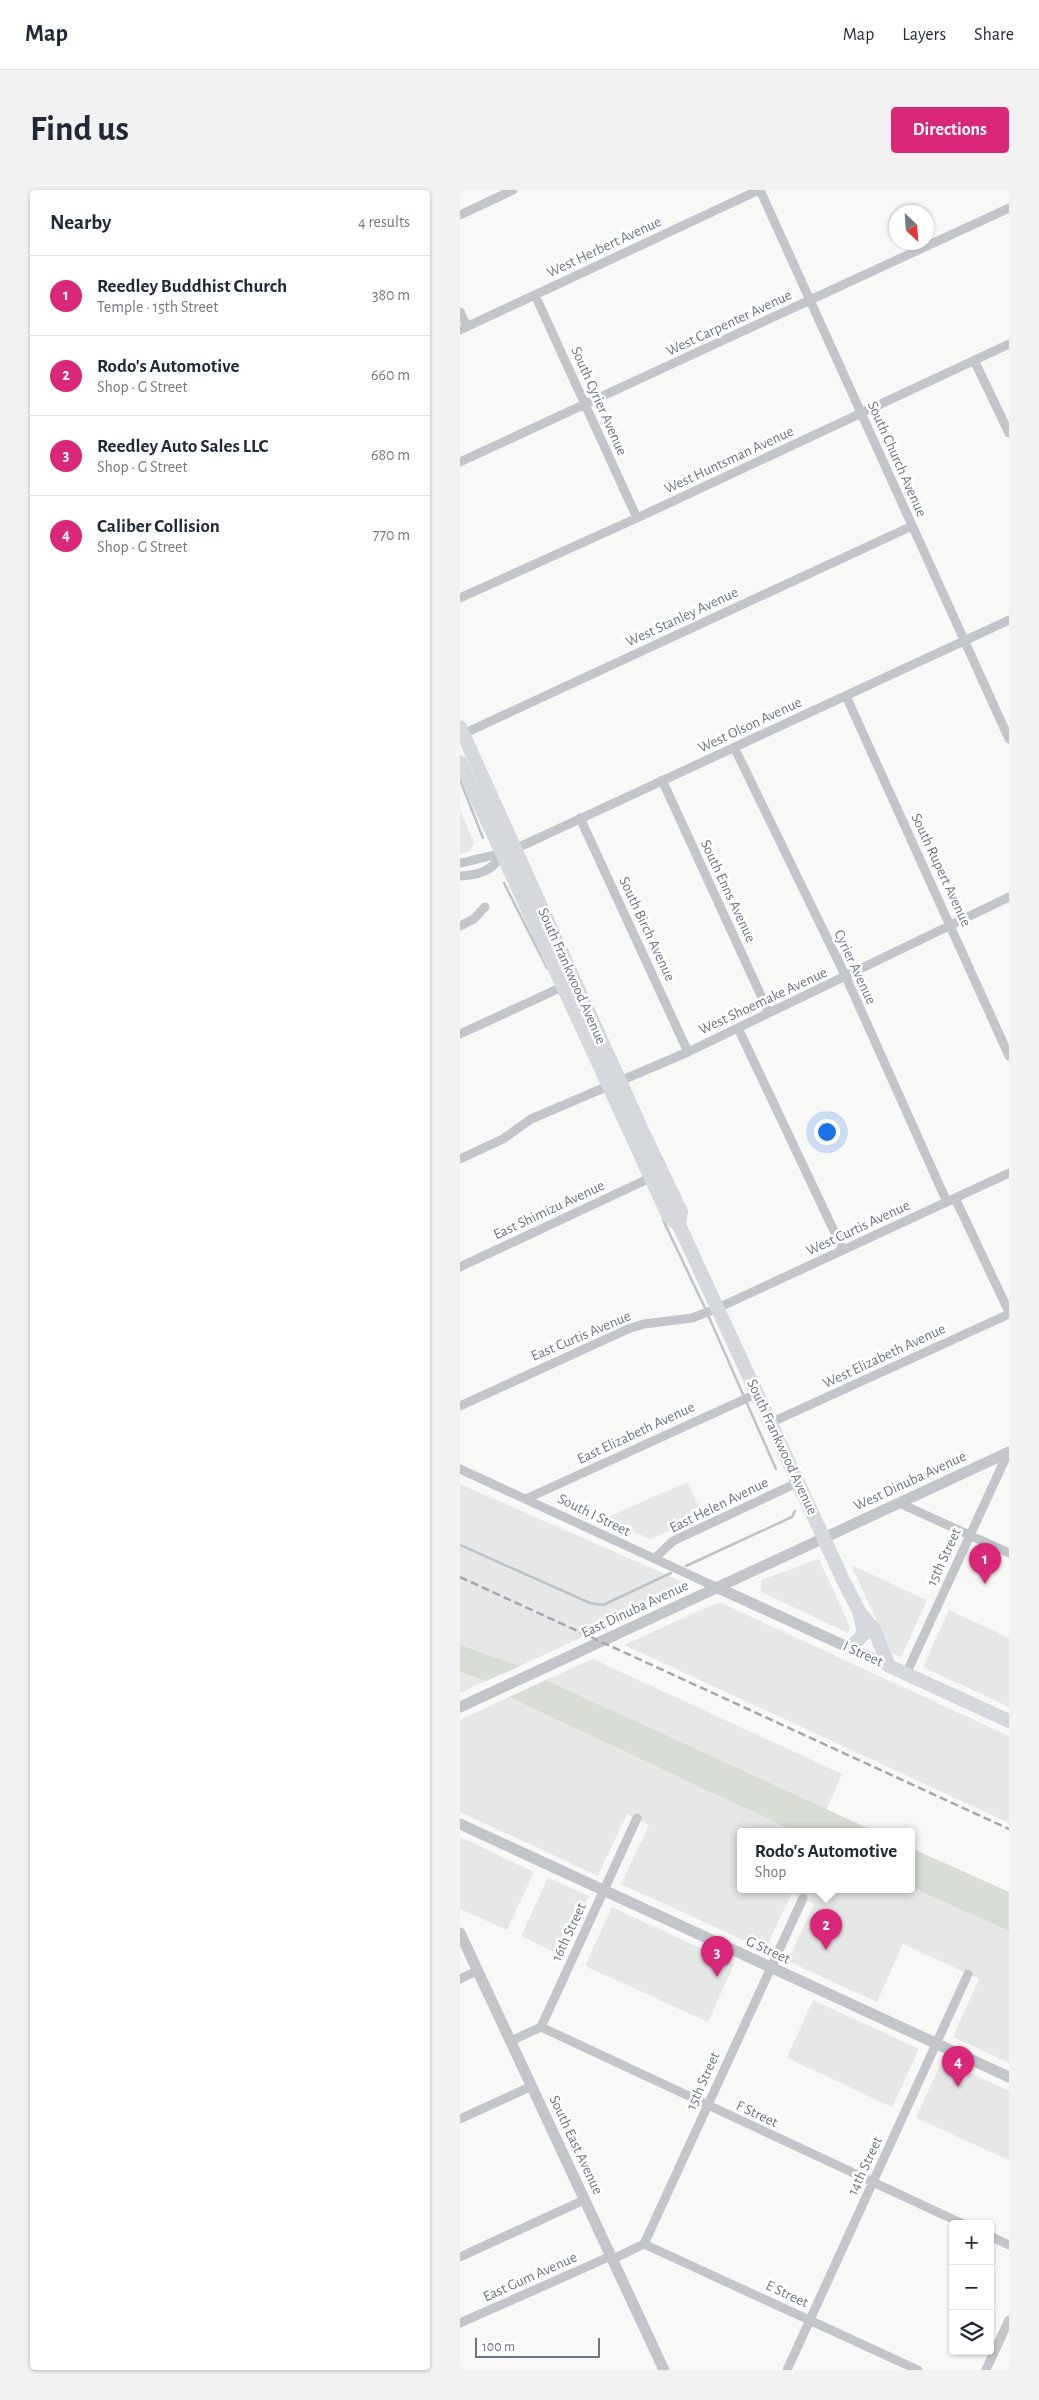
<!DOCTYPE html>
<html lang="en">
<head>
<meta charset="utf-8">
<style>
  body { margin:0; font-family:"Alegreya Sans",sans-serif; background:#f2f2f3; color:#1f2937 }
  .controls { position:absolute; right:15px; bottom:15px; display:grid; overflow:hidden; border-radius:5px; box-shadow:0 1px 4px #0004 }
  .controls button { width:45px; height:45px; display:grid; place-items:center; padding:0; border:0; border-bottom:1px solid #e0e1e3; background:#fff; color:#1f2937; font:25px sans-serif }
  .compass { position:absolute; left:429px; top:15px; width:45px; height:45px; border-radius:50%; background:#fff; box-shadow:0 1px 4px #0004; rotate:155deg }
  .scale { position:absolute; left:15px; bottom:12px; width:125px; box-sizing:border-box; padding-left:5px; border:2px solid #6a7685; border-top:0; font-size:14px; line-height:18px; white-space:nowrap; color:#6a7685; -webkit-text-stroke:4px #fff; paint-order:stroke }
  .you { position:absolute; left:366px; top:941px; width:18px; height:18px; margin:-12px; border:4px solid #fff; border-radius:50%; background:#1a73e8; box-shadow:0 0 0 8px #1a73e833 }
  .badge { display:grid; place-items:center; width:32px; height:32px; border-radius:50%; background:#db2777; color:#fff; font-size:16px; font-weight:700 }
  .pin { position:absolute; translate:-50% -41px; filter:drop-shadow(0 1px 2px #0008) }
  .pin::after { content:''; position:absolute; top:26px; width:18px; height:15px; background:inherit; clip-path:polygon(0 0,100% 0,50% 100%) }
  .popup { position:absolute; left:277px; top:1638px; width:178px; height:65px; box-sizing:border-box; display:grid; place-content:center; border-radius:5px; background:#fff; filter:drop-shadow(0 1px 4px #0005); font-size:16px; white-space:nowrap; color:#747a83 }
  .popup b { font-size:19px; color:#1f2937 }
  .popup::after { content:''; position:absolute; left:50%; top:100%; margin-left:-10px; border:10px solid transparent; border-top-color:#fff }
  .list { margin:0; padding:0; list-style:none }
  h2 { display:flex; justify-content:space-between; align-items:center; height:65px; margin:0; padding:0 20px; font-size:21px }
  h2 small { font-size:16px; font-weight:400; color:#747a83 }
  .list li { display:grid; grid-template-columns:32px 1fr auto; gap:15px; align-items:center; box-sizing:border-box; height:80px; padding:0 20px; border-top:1px solid #e0e1e3 }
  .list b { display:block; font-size:19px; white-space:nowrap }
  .list p { margin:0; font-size:16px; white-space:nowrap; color:#747a83 }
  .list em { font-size:16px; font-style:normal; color:#747a83 }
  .icon { flex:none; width:28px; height:28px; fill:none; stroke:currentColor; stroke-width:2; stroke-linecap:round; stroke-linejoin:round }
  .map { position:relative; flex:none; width:549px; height:2180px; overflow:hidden; border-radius:5px }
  header { display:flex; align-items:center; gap:30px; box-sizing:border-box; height:70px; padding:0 25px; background:#fff; border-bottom:1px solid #e0e1e3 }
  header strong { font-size:24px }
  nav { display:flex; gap:28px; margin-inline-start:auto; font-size:18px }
  .intro { display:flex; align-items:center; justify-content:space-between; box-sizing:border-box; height:120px; padding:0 30px }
  h1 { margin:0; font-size:35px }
  .button { padding:12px 22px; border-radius:5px; background:#db2777; color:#fff; font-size:18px; font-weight:700 }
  main { display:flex; gap:30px; padding:0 30px }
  aside { flex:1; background:#fff; border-radius:5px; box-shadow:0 1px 4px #0004 }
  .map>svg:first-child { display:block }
  .built { fill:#e6e7e7 }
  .green { fill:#d8ddd6 }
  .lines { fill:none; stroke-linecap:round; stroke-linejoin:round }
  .stream { stroke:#bcc4ca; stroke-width:2.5 }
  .minor { stroke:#c2c5c9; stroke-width:9 }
  .tertiary { stroke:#c2c5c9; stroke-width:11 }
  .primary { stroke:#d5d9dd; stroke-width:14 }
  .rail { stroke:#a4a8ae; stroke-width:2.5; stroke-dasharray:8 4; stroke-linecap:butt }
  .labels { text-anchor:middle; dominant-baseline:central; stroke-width:5; stroke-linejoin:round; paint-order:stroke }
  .street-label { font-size:15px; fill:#6a7685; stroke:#fff }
</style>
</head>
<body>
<header>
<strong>Map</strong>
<nav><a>Map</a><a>Layers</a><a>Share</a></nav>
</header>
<div class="intro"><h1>Find us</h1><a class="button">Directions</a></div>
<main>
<aside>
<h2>Nearby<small>4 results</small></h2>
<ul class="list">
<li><span class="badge">1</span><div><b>Reedley Buddhist Church</b><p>Temple · 15th Street</p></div><em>380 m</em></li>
<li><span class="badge">2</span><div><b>Rodo's Automotive</b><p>Shop · G Street</p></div><em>660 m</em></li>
<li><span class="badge">3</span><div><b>Reedley Auto Sales LLC</b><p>Shop · G Street</p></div><em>680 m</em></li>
<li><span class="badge">4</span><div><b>Caliber Collision</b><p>Shop · G Street</p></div><em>770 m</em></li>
</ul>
</aside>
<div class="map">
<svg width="549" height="2180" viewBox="0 0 549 2180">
  <rect width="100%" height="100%" fill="#f8f8f6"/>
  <path class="built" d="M0,620L14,653L10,661L0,664Z
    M227,1292L243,1325L190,1349L144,1329Z
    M0,1294L223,1392V1397L217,1403L60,1476L0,1455Z
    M359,1369L390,1437L388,1443L301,1402V1390Z
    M391,1375L467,1410L441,1467L432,1463Z
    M261,1413L549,1546V1633L164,1455L254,1414Z
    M489,1420L549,1448V1517L463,1477Z
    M133,1469L382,1584L366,1620L86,1490Z
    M0,1482L26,1491L0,1503Z
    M49,1507L333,1641H281V1699H451V1696L549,1741V1873L493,1847L519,1789L443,1754L417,1812L330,1772L329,1768L354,1714L332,1703L305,1760L161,1694L189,1635L167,1624L138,1686L0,1622V1530Z
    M0,1647L74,1682L47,1740L0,1719Z
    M88,1688L129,1706L102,1766L61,1746Z
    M152,1717L274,1774L248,1832L125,1776Z
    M353,1810L459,1859L432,1917L327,1868Z
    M482,1870L549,1901V1970L456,1928Z"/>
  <path class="green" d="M0,1455L60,1476L26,1491L0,1482Z
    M86,1490L414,1641H333L49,1507Z
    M451,1658L549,1702V1741L451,1697Z"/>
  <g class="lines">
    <path class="stream" d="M0,590L23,648
      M44,693L87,778
      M203,1030L246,1120
      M248,1125L316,1279
      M0,1355L130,1413L143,1415L211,1383
      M226,1376L332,1327L335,1321"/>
    <path class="minor" d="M300,0L549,549
      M0,25L53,0
      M75,105L177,328
      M0,122L7,136
      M0,140L299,0
      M514,170L549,243
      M0,272L549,18
      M0,408L177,328L549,154
      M386,506L549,866
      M3,544L452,336
      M274,557L386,787L487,1012
      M202,590L309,823
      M120,628L228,862
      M0,673C15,671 28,664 42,665L549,430
      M0,686C19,685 32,681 42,665
      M0,736L14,729L25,717
      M278,838L383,1060
      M0,844L102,797
      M0,969L43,949L71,929L228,862L549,707
      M495,1008L549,1122
      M0,1077L190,988
      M0,1216L168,1139L184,1134L232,1128L258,1118L549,983
      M310,1233L549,1124
      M0,1279L256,1397
      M68,1308L296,1204
      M439,1313L549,1363
      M194,1369L213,1351L339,1292
      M446,1484L548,1263
      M0,1789L17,1781
      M81,1837L503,2034
      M51,1851L81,1837L177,1628
      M0,1929L72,1896
      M530,2046L549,2055
      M184,2054L458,2180
      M0,2067L124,2010
      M153,2069L184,2054L343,1708
      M0,2133L151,2066
      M327,2180L508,1784
      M526,2180L549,2130"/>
    <path class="tertiary" d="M256,1397L429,1476
      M0,1517L549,1262
      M0,1634L549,1887
      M0,1743L204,2180"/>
    <path class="primary" d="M0,537L181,938L221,1022L219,1035
      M0,572L209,1027L219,1035L383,1390L400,1423L414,1439L429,1476L549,1531
      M390,1458L404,1444L400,1424"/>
    <path class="rail" d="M0,1387L549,1639"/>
  </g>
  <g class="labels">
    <g class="street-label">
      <text transform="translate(144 57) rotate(-25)">West Herbert Avenue</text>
      <text transform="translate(269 133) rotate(-25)">West Carpenter Avenue</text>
      <text transform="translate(139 211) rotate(66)">South Cyrier Avenue</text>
      <text transform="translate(437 269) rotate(66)">South Church Avenue</text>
      <text transform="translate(269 270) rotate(-25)">West Huntsman Avenue</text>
      <text transform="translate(222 427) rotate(-25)">West Stanley Avenue</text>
      <text transform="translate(290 535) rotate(-25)">West Olson Avenue</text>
      <text transform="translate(481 680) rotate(65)">South Rupert Avenue</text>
      <text transform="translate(268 701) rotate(65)">South Enns Avenue</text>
      <text transform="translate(187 739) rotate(65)">South Birch Avenue</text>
      <text transform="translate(395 777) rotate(65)">Cyrier Avenue</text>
      <text transform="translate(112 786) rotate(66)">South Frankwood Avenue</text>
      <text transform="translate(303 811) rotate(-25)">West Shoemake Avenue</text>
      <text transform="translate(89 1020) rotate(-25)">East Shimizu Avenue</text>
      <text transform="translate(398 1038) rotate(-25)">West Curtis Avenue</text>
      <text transform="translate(121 1146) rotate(-23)">East Curtis Avenue</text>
      <text transform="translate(424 1166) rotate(-25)">West Elizabeth Avenue</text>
      <text transform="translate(176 1243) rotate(-25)">East Elizabeth Avenue</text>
      <text transform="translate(322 1257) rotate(65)">South Frankwood Avenue</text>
      <text transform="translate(450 1291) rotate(-25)">West Dinuba Avenue</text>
      <text transform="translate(259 1315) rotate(-26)">East Helen Avenue</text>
      <text transform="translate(134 1325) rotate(26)">South I Street</text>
      <text transform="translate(484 1367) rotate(-65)">15th Street</text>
      <text transform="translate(175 1419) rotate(-25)">East Dinuba Avenue</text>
      <text transform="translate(403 1464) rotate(24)">I Street</text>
      <text transform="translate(109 1742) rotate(-65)">16th Street</text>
      <text transform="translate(308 1760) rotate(25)">G Street</text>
      <text transform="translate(243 1891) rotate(-66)">15th Street</text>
      <text transform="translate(297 1924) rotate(25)">F Street</text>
      <text transform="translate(116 1955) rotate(65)">South East Avenue</text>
      <text transform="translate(405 1976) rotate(-65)">14th Street</text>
      <text transform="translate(70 2087) rotate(-24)">East Gum Avenue</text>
      <text transform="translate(327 2104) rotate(25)">E Street</text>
    </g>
  </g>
</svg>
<div class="controls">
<button>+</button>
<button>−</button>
<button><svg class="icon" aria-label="layers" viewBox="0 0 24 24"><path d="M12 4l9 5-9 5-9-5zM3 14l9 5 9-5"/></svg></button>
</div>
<svg class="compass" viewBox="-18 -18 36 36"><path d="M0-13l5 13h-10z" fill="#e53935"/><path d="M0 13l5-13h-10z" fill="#747a83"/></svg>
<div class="scale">100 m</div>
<div class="you"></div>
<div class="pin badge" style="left:525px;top:1394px">1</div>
<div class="pin badge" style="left:366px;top:1760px">2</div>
<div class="popup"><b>Rodo's Automotive</b>Shop</div>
<div class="pin badge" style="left:257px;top:1787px">3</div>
<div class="pin badge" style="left:498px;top:1897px">4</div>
</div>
</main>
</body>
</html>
